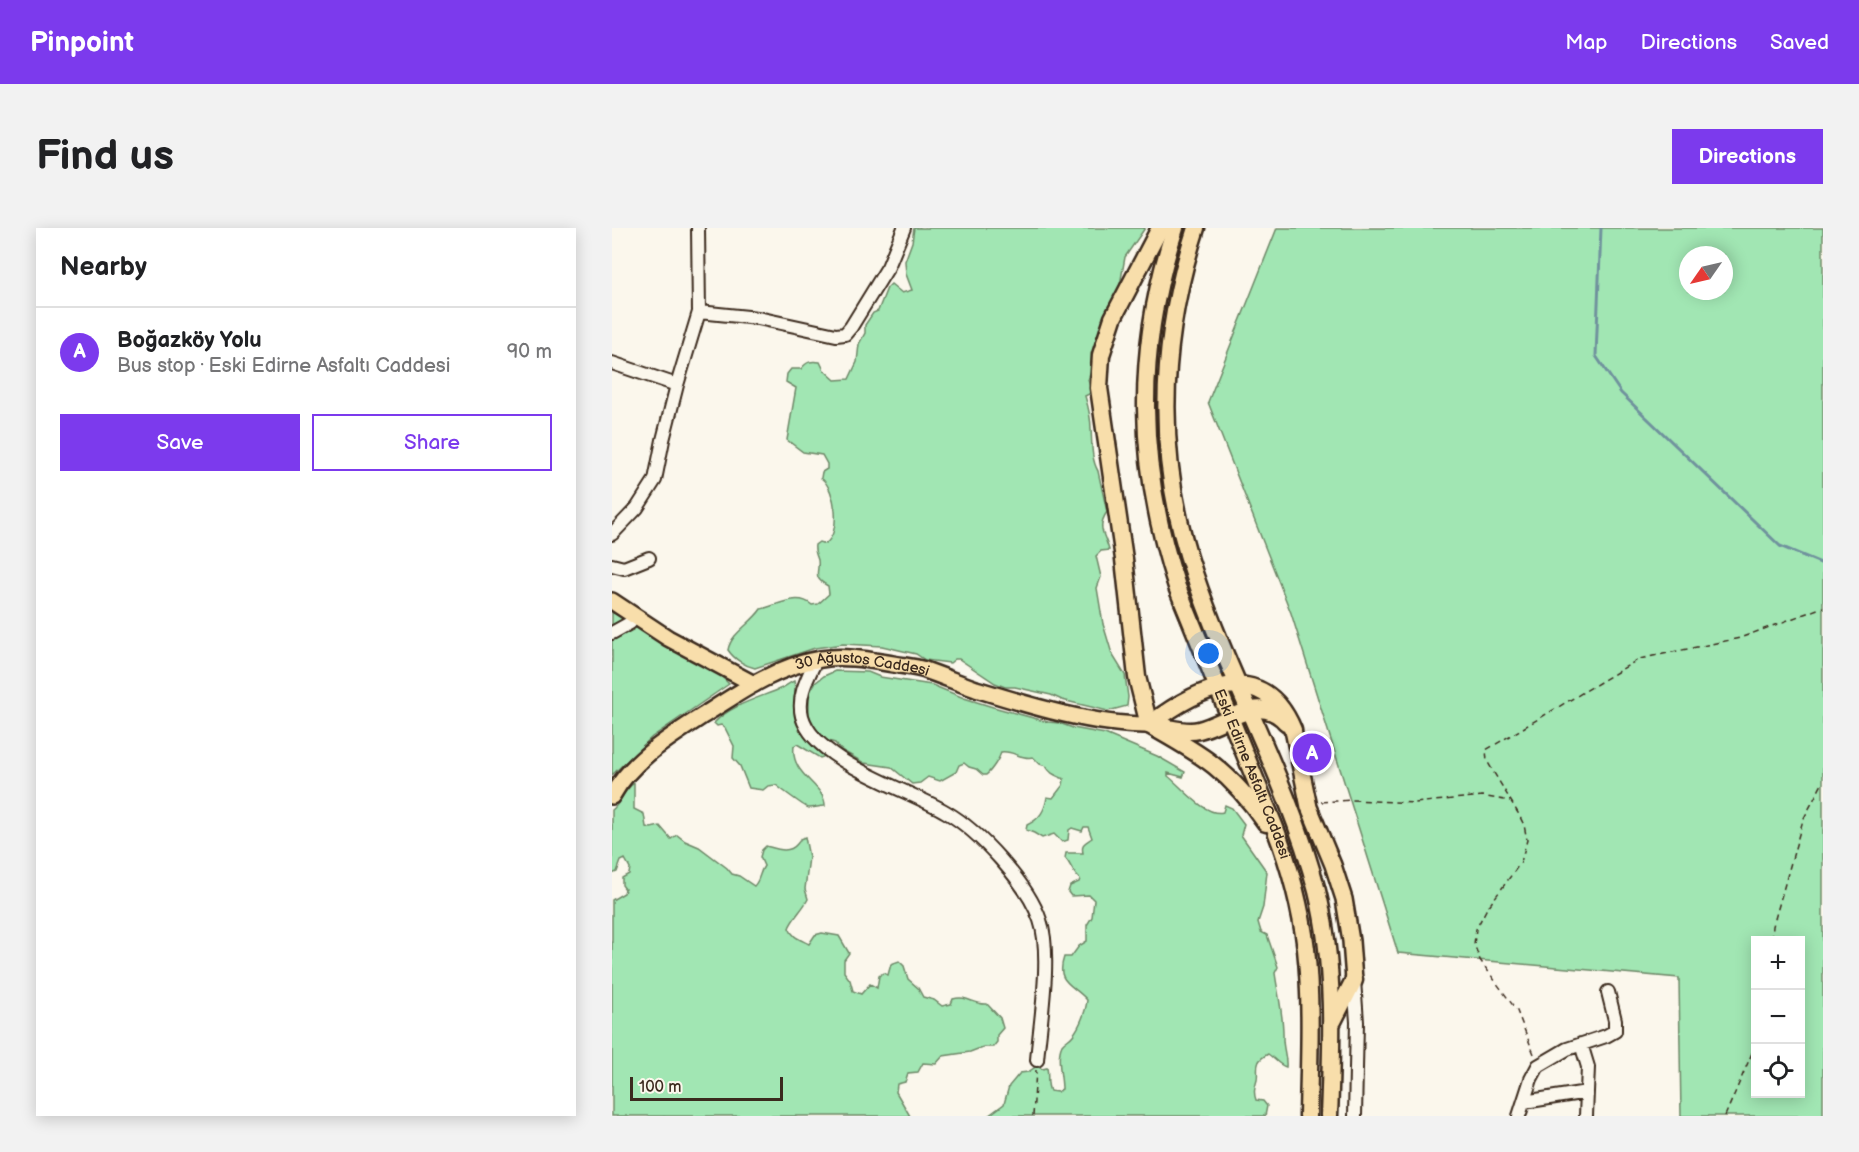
<!DOCTYPE html>
<html lang="en">
<head>
<meta charset="utf-8">
<style>
  body { margin:0; font-family:"Balsamiq Sans",sans-serif; background:#f2f2f2; color:#202124 }
  .controls { position:absolute; right:18px; bottom:18px; display:grid; overflow:hidden; border-radius:0px; box-shadow:0 3px 15px #0003 }
  .controls button { width:54px; height:54px; display:grid; place-items:center; padding:0; border:0; border-bottom:2px solid #e0e0e0; background:#fff; color:#202124; font:30px sans-serif }
  .compass { position:absolute; left:1067px; top:18px; width:54px; height:54px; border-radius:50%; background:#fff; box-shadow:0 3px 15px #0003; rotate:236deg }
  .scale { position:absolute; left:18px; bottom:15px; width:153px; box-sizing:border-box; padding-left:6px; border:3px solid #3b2a1e; border-top:0; font-size:16px; line-height:21px; white-space:nowrap; color:#3b2a1e; -webkit-text-stroke:4px #fbf7ec; paint-order:stroke }
  .you { position:absolute; left:597px; top:426px; width:21px; height:21px; margin:-15px; border:4px solid #fff; border-radius:50%; background:#1a73e8; box-shadow:0 0 0 9px #1a73e833 }
  .badge { display:grid; place-items:center; width:39px; height:39px; border-radius:50%; background:#7c3aed; color:#fff; font-size:20px; font-weight:700 }
  .pin { position:absolute; translate:-50% -50%; border:3px solid #fff; box-shadow:0 2px 6px #0006 }
  .list { margin:0; padding:0; list-style:none }
  h2 { display:flex; justify-content:space-between; align-items:center; height:78px; margin:0; padding:0 24px; font-size:26px }
  h2 small { font-size:20px; font-weight:400; color:#757577 }
  .list li { display:grid; grid-template-columns:39px 1fr auto; gap:18px; align-items:center; box-sizing:border-box; height:90px; padding:0 24px; border-top:2px solid #e0e0e0 }
  .list b { display:block; font-size:22px; white-space:nowrap }
  .list p { margin:0; font-size:20px; white-space:nowrap; color:#757577 }
  .list em { font-size:20px; font-style:normal; color:#757577 }
  .actions { display:flex; gap:12px; padding:18px 24px }
  .actions a { flex:1; padding:14px 0; border:2px solid #7c3aed; border-radius:0px; text-align:center; font-size:21px; color:#7c3aed }
  .actions .main { background:#7c3aed; color:#fff }
  .icon { flex:none; width:33px; height:33px; fill:none; stroke:currentColor; stroke-width:2; stroke-linecap:round; stroke-linejoin:round }
  .map { position:relative; flex:none; width:1211px; height:888px; overflow:hidden; border-radius:0px }
  header { display:flex; align-items:center; gap:36px; box-sizing:border-box; height:84px; padding:0 30px; background:#7c3aed; color:#fff }
  header strong { font-size:28px }
  nav { display:flex; gap:33px; margin-inline-start:auto; font-size:21px }
  .intro { display:flex; align-items:center; justify-content:space-between; box-sizing:border-box; height:144px; padding:0 36px }
  h1 { margin:0; font-size:42px }
  .button { padding:15px 27px; border-radius:0px; background:#7c3aed; color:#fff; font-size:21px; font-weight:700 }
  main { display:flex; gap:36px; padding:0 36px }
  aside { flex:1; background:#fff; border-radius:0px; box-shadow:0 3px 15px #0003 }
  .map>svg:first-child { display:block }
  .green { fill:#a1e6b3; stroke:#6e8868; stroke-width:1.5; fill-rule:evenodd }
  .lines { fill:none; stroke-linecap:round; stroke-linejoin:round }
  .stream { stroke:#6f929d; stroke-width:3 }
  .minor-casing { stroke:#3b2a1e; stroke-width:16 }
  .major-casing { stroke:#3b2a1e; stroke-width:20 }
  .highway-casing { stroke:#3b2a1e; stroke-width:21 }
  .path { stroke:#3b2a1e; stroke-width:1.5; stroke-dasharray:6 4.5; stroke-linecap:butt }
  .minor { stroke:#fbf7ec; stroke-width:12 }
  .major { stroke:#f8deab; stroke-width:15 }
  .highway { stroke:#f8deab; stroke-width:16 }
  .labels { text-anchor:middle; dominant-baseline:central; stroke-width:5; stroke-linejoin:round; paint-order:stroke }
  .street-label { font-size:15px; fill:#3b2a1e; stroke:#fbf7ec }
</style>
</head>
<body>
<header>
<strong>Pinpoint</strong>
<nav><a>Map</a><a>Directions</a><a>Saved</a></nav>
</header>
<div class="intro"><h1>Find us</h1><a class="button">Directions</a></div>
<main>
<aside>
<h2>Nearby<small></small></h2>
<ul class="list">
<li><span class="badge">A</span><div><b>Boğazköy Yolu</b><p>Bus stop · Eski Edirne Asfaltı Caddesi</p></div><em>90 m</em></li>
</ul>
<div class="actions"><a class="main">Save</a><a>Share</a></div>
</aside>
<div class="map">
<svg width="1211" height="888" viewBox="0 0 1211 888">
  <rect width="100%" height="100%" fill="#fbf7ec"/>
  <filter id="ink" filterUnits="userSpaceOnUse"><feTurbulence type="fractalNoise" baseFrequency=".0167" numOctaves="2"/><feDisplacementMap in="SourceGraphic" scale="12" xChannelSelector="R" yChannelSelector="G"/><feConvolveMatrix kernelMatrix="1 2 1 2 8 2 1 2 1" color-interpolation-filters="sRGB"/></filter>
  <g filter="url(#ink)">
    <path class="green" d="M302,0H533L513,29L508,57L481,125L482,135L476,152L479,162L477,166L473,168C476,178 479,190 479,201C480,215 479,231 486,243L495,284C484,300 493,306 497,322L489,323L484,328L489,349L485,360L491,396L500,426L513,447L516,469L515,478L496,483L450,472L439,467L403,459H393L383,455L347,431H343L338,435L313,432L304,426L270,418L231,416L203,420L143,440C133,438 122,431 116,422C119,405 140,395 149,381C165,378 185,364 200,377L206,376L217,366L216,358C199,349 208,344 206,332C204,325 202,324 203,317L207,314L213,316C230,305 224,261 209,250L210,244L215,241V236L210,227L191,224L175,212L184,160L174,154L175,146L179,141H189C195,133 199,133 208,134L212,142L223,152L237,151L245,134L247,116L253,105V97L261,85L266,83L275,60L279,56L290,65L300,62L294,46L293,33L300,14Z
      M665,0H1211V888H1069L1067,750L786,725L679,385L596,174ZM1076,27H1112V63H1076ZM1144,712H1188V866H1144Z
      M0,384L109,448L117,456L40,509L0,547Z
      M223,443L256,444L268,449L320,457L352,470L381,479L436,494L447,495L461,500L493,506L545,528L573,544L571,549L556,545V548C569,558 593,589 611,584L613,577L620,580L632,596L629,607L655,644L651,679L646,694L649,704L655,707L666,739L663,745C666,767 672,789 671,811C671,821 675,829 674,839C667,837 662,830 656,826C641,834 647,840 645,852C643,859 641,864 644,872L651,873L655,878L653,888H376L392,876L397,858L408,845L416,844L425,838L430,841L435,840C437,848 434,855 438,863L445,864L450,861C450,848 444,829 450,817C453,813 458,811 461,807C468,798 474,783 475,772C461,756 443,755 452,729H459L467,718L475,713V697L480,689L482,672L477,667L459,668L456,664L458,658L467,654L468,651C460,645 460,637 453,630L454,625H471C469,615 473,615 480,610L476,599H472L470,603L460,600L457,602L456,612L450,614L442,606L430,610L422,605L414,602L415,597C428,591 433,582 435,569L441,570L451,557L452,551C444,547 439,547 434,538L428,536L421,529C409,532 401,522 389,524C388,530 379,543 374,547H371L364,541L357,539L352,535L347,537L344,544L328,553L316,549L308,555L300,556L279,539L252,535L229,522L223,515L213,512L205,503L197,487V465L203,455L212,448Z
      M182,453C184,463 182,472 182,483C182,503 198,512 212,526L211,529L208,530L185,516L182,518C178,548 213,556 213,578C208,578 202,580 197,580C194,580 169,561 164,557L156,558L151,562L137,560L128,538L121,530L122,518L113,500L109,497L105,498L102,495C118,477 150,469 170,460C174,458 177,455 182,453Z
      M22,555V581L32,586L34,599L39,600L48,598L59,611L65,607L73,613L87,619L115,640L120,646L127,648L142,658C148,652 147,645 152,638L148,629L150,622L154,618C165,621 177,626 185,616C192,608 183,613 193,609L197,629L193,661L196,671C191,681 180,691 177,700C181,710 188,711 197,716L203,707L210,705L227,708L237,725L232,732V744L238,752L241,763L249,766L258,756L265,760L267,748L271,745L276,747L279,736L287,733L292,738L296,751L306,760L311,769L322,772L330,778L339,776L341,771C356,767 361,777 375,776L388,790L391,800L385,807V814L381,819H371L358,824L331,828L324,836L311,835L306,844L296,845L293,854L285,856L284,864L298,888H0V672L12,665L13,661L10,657V650L17,646L18,640L13,631L9,633L5,644L0,646V582C8,576 11,563 22,555Z"/>
    <g class="lines">
      <path class="stream" d="M989,0L984,128L1009,165L1168,318L1211,336"/>
      <g class="minor-casing">
        <path id="minor" d="M87,84L146,90L224,107L233,106L239,99L276,39L292,0
          M0,135L65,157
          M0,306L25,280L43,252L51,212L65,157L87,84L86,0
          M0,337L12,340L37,330
          M0,405L18,395L23,388
          M204,432C196,449 185,468 190,488C202,534 296,561 334,584C367,603 416,656 428,692C440,726 428,795 425,832
          M742,752L745,794L743,888
          M969,816L976,839L974,888
          M912,874L975,864
          M907,888L919,851L926,838L955,821L994,808L1003,803V792L996,764"/>
      </g>
      <g class="major-casing">
        <g id="major">
          <path d="M0,373L56,410L142,456"/>
          <path d="M681,502L697,579L721,637L732,671L739,713L742,752"/>
          <path id="s1" d="M0,568C20,531 60,508 95,485C129,463 168,437 209,431C234,427 257,432 281,436C292,438 303,439 313,442C330,448 347,455 364,461C416,477 483,498 537,497"/>
        </g>
      </g>
      <g class="highway-casing">
        <g id="highway">
          <path d="M548,0L501,90L489,127L487,160L512,331L525,449L537,497C591,527 618,543 654,595"/>
          <path id="s2" d="M563,0C523,122 525,237 565,359L663,600C678,639 689,680 694,721C700,776 697,833 696,888"/>
          <path d="M584,0C547,114 543,230 582,345C618,453 676,552 705,663C723,736 720,814 717,888"/>
          <path d="M537,497C585,460 650,428 681,502"/>
          <path d="M550,499C562,501 575,505 587,502C616,495 648,464 674,494"/>
          <path d="M721,793L742,752"/>
        </g>
      </g>
      <path class="path" d="M709,574L740,572L803,575L870,568L898,573
        M1160,712L1161,698L1191,592L1211,554
        M922,826L905,783L868,732L862,716L864,701L874,682L909,634L915,612L912,597L906,585L875,533L874,522L1027,431L1128,410L1211,379
        M421,888L424,842
        M1113,888L1144,816"/>
      <use href="#minor" class="minor"/>
      <use href="#major" class="major"/>
      <use href="#highway" class="highway"/>
    </g>
  </g>
  <g class="labels">
    <g class="street-label">
      <text stroke="none"><textPath href="#s1" startOffset="296">30 Ağustos Caddesi</textPath></text>
      <text stroke="none"><textPath href="#s2" startOffset="567">Eski Edirne Asfaltı Caddesi</textPath></text>
    </g>
  </g>
</svg>
<div class="controls">
<button>+</button>
<button>−</button>
<button><svg class="icon" aria-label="locate" viewBox="0 0 24 24"><circle cx="12" cy="12" r="6"/><path d="M12 2v4M12 18v4M2 12h4M18 12h4"/></svg></button>
</div>
<svg class="compass" viewBox="-18 -18 36 36"><path d="M0-13l5 13h-10z" fill="#e53935"/><path d="M0 13l5-13h-10z" fill="#757577"/></svg>
<div class="scale">100 m</div>
<div class="you"></div>
<div class="pin badge" style="left:700px;top:525px">A</div>
</div>
</main>
</body>
</html>
